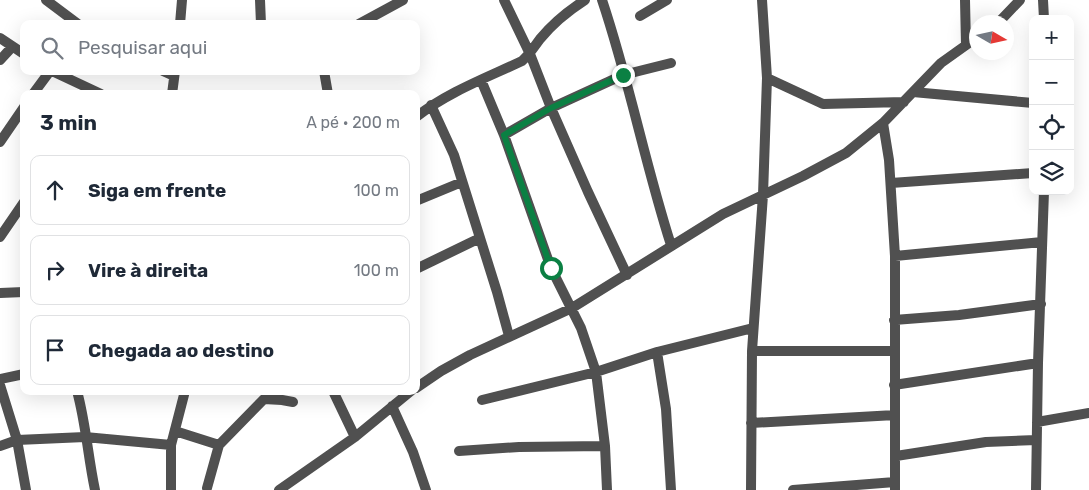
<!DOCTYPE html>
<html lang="pt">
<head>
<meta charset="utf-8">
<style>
  body { margin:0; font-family:Rubik,sans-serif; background:#f6f6f7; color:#1f2937 }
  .controls { position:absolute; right:15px; top:15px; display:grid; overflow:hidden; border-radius:10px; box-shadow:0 5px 20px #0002 }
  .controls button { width:45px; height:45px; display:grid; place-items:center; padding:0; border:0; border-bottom:1px solid #e0e1e3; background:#fff; color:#1f2937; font:25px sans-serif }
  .compass { position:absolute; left:969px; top:15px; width:45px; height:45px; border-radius:50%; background:#fff; box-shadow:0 5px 20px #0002; rotate:99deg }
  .stop { position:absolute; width:15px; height:15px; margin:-11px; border:4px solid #0b8043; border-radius:50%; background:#fff }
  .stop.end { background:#0b8043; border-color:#fff; box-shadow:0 1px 5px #0008 }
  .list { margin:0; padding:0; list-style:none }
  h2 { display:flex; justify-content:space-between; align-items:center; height:65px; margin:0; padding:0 20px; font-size:21px }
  h2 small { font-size:16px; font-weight:400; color:#747a83 }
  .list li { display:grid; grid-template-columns:32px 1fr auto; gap:15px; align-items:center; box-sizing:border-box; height:70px; margin:0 10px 10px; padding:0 10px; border:1px solid #e0e1e3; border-radius:10px }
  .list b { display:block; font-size:19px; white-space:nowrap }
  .list em { font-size:16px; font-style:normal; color:#747a83 }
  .icon { flex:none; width:28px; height:28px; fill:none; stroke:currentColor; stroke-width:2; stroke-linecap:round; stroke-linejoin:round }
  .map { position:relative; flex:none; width:1089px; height:490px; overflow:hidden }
  .search { position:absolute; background:#fff; box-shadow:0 5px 20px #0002; left:20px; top:20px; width:400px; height:55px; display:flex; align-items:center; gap:12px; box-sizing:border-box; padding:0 18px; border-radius:10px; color:#747a83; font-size:19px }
  .panel { position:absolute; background:#fff; box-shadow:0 5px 20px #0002; left:20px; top:90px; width:400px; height:305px; border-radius:10px }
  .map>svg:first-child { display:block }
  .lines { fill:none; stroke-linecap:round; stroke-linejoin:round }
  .street { stroke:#505050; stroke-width:10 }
  .route { stroke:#0b8043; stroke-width:6 }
</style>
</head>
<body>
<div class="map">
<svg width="1089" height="490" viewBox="0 0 1089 490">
  <rect width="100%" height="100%" fill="#fff"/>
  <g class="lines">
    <path class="street" d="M46,0L78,24
      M260,0L261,24
      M504,0L530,54L551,108L588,192L627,275
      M602,0C629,80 645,164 671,245
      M965,0L966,45
      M1043,0L1044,19
      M640,16L667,0
      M999,22L1020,0
      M180,24L182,0
      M359,24L403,0
      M0,38L24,54
      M0,60L12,47
      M52,71L101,94
      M163,71L174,76
      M324,71L328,94
      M767,78L823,104L904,102
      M481,80L504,135L551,268L581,328L596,372L605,446L607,490
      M913,92L1033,103
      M33,94L50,71
      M172,94L175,71
      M431,105L454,155L497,292L509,336
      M416,117C448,92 486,78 522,61C530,54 534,47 540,39C553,23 568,11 585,0
      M883,123L889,160L895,256V490
      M504,135L551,108L623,75L671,63
      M0,142L24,107
      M891,183L1033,173
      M416,201L462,182
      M0,237L24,202
      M895,256L1042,242
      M416,269L480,238
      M0,293L24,292
      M894,320L959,315L1041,304
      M752,351H894
      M657,352L666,409L671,490
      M0,379L24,374
      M0,385L17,440L26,490
      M894,385L1038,363
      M416,388L441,371L470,355L572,308L723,214L803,176L846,153L883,123L941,63L976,38
      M77,391C86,424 88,457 95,490
      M333,391L355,437
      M482,400L596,372L657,352L753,328
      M392,406L413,452L426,490
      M1037,422L1089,413
      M751,423L895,415
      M175,431L219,445L264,399L282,400L293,402
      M0,446L17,440L85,437L171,445
      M459,451L519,447L605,446
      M896,456L986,442L1036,440
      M207,488L219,445
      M171,490V445L185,391
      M279,490L355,437L411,391
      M751,490L752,351L763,195L767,78L762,0
      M793,490L895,482
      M1036,490L1038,363L1044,191"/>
  </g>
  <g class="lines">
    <path class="route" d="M551,268L504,135L551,108L623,75"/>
  </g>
</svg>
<div class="controls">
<button>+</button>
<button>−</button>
<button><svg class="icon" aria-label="locate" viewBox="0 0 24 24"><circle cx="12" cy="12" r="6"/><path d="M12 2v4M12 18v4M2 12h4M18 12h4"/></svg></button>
<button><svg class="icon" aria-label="layers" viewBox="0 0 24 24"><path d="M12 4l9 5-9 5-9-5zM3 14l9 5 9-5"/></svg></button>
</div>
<svg class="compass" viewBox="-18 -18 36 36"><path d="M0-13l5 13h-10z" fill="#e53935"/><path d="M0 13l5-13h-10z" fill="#747a83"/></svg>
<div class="stop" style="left:551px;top:268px"></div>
<div class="stop end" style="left:623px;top:75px"></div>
<div class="search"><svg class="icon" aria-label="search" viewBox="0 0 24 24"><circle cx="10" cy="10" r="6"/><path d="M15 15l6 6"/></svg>Pesquisar aqui</div>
<section class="panel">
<h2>3 min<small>A pé · 200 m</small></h2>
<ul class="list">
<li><svg class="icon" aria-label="ahead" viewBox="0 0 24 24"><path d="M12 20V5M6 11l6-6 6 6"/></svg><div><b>Siga em frente</b></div><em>100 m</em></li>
<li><svg class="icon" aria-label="right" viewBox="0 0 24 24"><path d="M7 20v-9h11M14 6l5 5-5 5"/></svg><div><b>Vire à direita</b></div><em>100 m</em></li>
<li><svg class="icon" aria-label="arrive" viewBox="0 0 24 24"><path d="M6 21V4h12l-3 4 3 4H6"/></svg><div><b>Chegada ao destino</b></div></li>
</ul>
</section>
</div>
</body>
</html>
